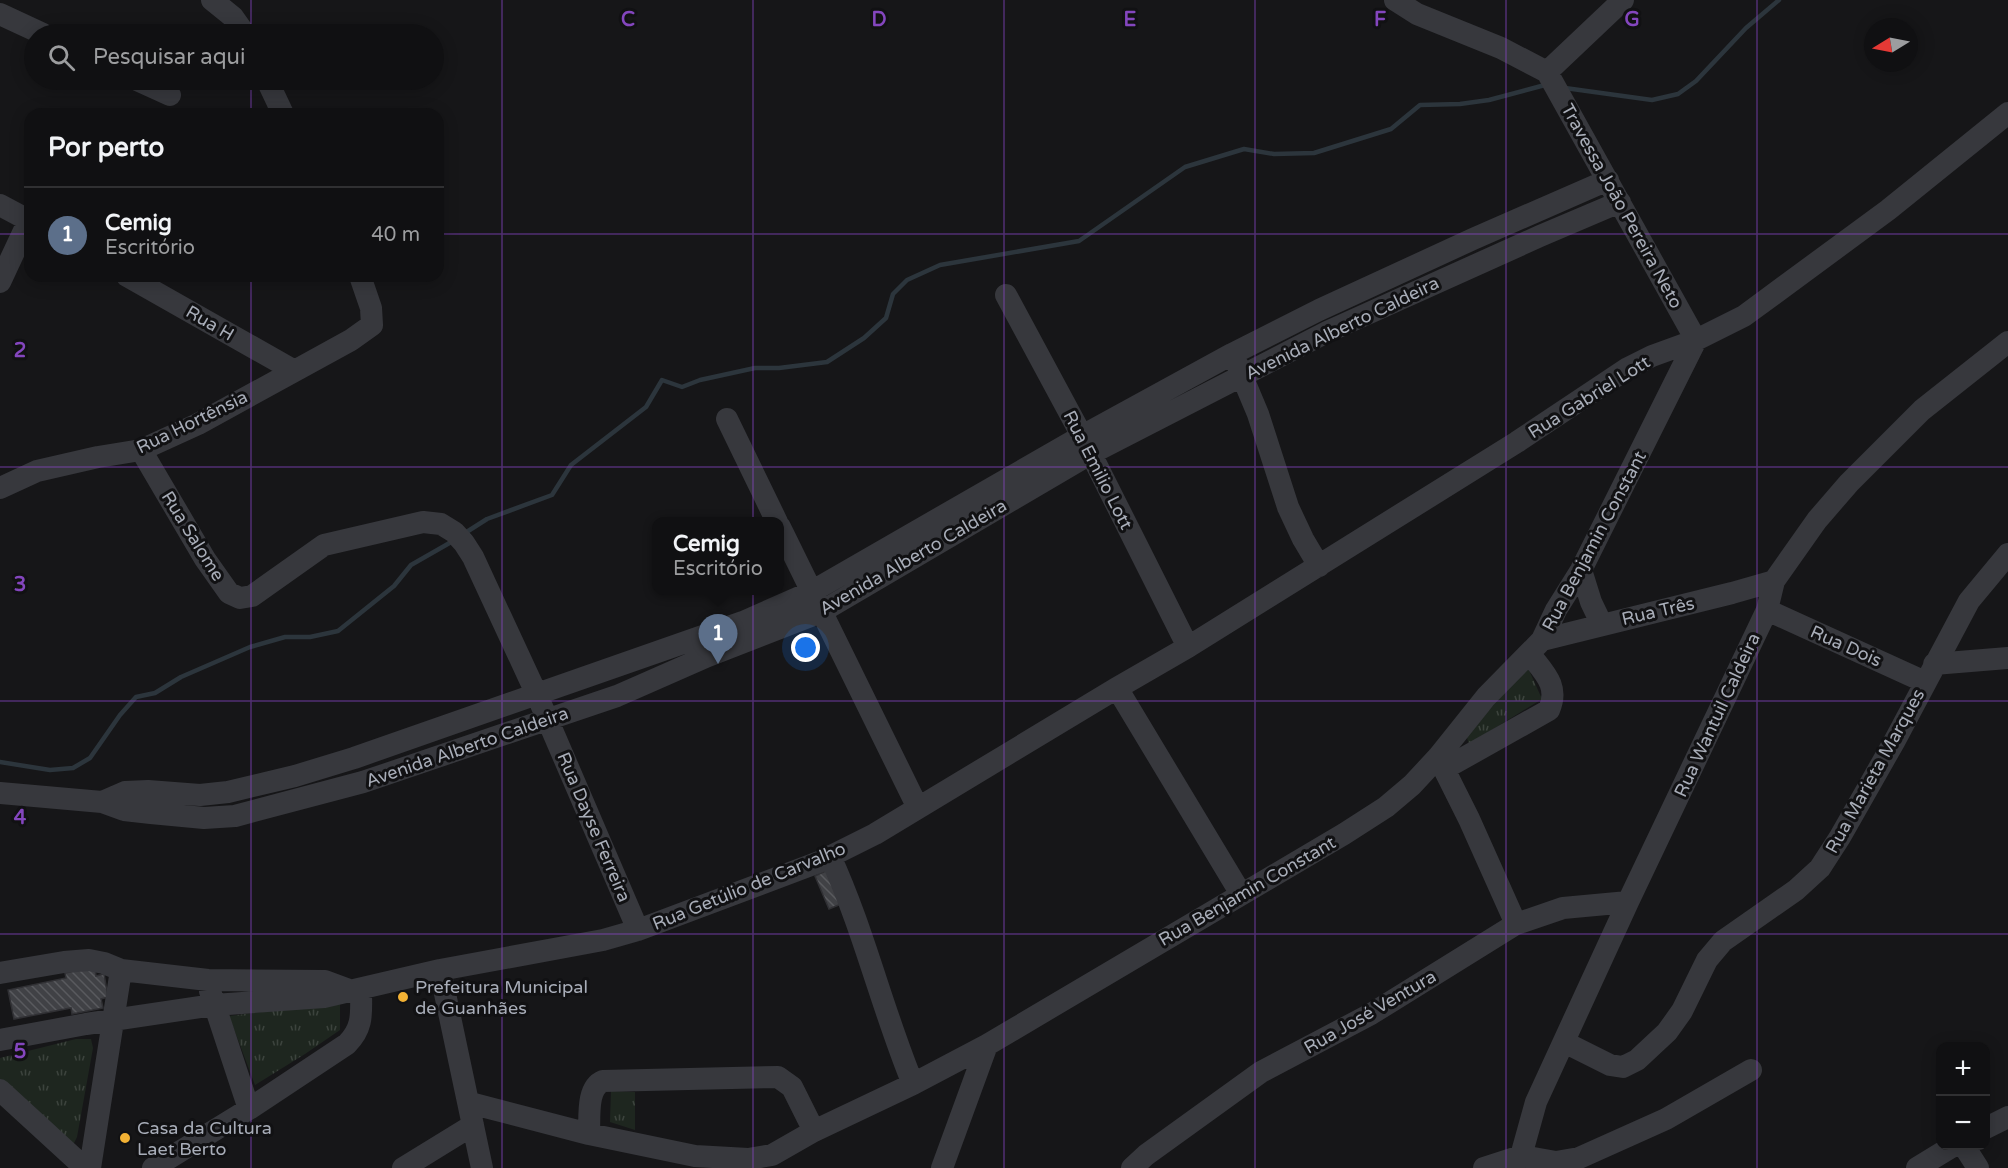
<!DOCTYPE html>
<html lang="pt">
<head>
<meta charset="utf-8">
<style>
  body { margin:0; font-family:"Varela Round",sans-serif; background:#19191b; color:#f1f3f6 }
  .controls { position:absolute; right:18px; bottom:18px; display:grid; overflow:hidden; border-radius:12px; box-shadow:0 3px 15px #0003 }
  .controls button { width:54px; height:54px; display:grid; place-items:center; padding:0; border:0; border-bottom:2px solid #303032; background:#101012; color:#f1f3f6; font:30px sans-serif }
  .compass { position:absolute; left:1864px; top:18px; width:54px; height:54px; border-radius:50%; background:#101012; box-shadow:0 3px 15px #0003; rotate:260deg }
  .you { position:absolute; left:806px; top:648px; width:21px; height:21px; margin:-15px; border:4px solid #fff; border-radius:50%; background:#1a73e8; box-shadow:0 0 0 9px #1a73e833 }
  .badge { display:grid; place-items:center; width:39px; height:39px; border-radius:50%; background:#0f766e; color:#fff; font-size:20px; font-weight:700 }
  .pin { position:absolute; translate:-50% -50px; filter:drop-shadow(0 2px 3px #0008) }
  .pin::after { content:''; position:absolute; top:32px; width:21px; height:18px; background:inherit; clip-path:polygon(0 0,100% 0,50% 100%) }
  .popup { position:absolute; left:652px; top:517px; width:132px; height:78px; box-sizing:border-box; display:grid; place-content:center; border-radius:12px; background:#101012; filter:drop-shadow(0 2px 4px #0005); font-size:20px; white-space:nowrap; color:#9c9d9f }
  .popup b { font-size:22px; color:#f1f3f6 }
  .popup::after { content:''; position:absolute; left:50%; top:100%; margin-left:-12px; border:12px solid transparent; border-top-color:#101012 }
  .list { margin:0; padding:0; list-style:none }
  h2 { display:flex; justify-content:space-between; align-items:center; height:78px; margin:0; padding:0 24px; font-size:26px }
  h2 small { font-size:20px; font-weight:400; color:#9c9d9f }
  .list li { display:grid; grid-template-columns:39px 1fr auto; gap:18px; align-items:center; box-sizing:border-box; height:96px; padding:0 24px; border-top:2px solid #303032 }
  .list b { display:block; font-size:22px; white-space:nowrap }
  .list p { margin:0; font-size:20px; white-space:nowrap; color:#9c9d9f }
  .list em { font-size:20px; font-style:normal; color:#9c9d9f }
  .icon { flex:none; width:33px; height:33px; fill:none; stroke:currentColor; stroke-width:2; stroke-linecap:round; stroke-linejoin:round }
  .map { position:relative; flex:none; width:2008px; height:1168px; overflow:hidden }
  .search { position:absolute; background:#101012; box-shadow:0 3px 15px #0003; left:24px; top:24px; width:420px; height:66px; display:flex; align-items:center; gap:15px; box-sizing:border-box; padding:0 21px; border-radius:33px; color:#9c9d9f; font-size:22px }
  .panel { position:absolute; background:#101012; box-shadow:0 3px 15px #0003; left:24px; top:108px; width:420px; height:174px; border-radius:18px }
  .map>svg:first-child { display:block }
  .grass { fill:url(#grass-tufts) }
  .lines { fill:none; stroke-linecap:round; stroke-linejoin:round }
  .stream { stroke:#2c353c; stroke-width:4.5 }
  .building { fill:url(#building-back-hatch); stroke:#303034; stroke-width:1.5 }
  .minor { stroke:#37383d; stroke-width:22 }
  .grid { fill:none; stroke:#8446be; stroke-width:1.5; stroke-opacity:0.55 }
  .poi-dot { fill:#f2b134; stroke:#111113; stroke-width:2 }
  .labels { text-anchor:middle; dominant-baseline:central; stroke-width:6; stroke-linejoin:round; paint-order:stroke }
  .street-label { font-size:18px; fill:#a8adb8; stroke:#111113 }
  .poi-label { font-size:18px; fill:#a8adb8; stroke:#111113; text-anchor:start }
  .grid-label { font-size:20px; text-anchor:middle; font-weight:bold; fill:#8446be; stroke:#111113; stroke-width:6; stroke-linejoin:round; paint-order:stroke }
</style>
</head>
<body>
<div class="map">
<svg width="2008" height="1168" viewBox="0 0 2008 1168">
  <defs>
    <pattern id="grass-tufts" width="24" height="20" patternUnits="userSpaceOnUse" patternTransform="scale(1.5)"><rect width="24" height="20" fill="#1e261f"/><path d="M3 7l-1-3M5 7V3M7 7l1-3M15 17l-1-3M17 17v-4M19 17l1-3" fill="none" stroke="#3c433d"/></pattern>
    <pattern id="building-back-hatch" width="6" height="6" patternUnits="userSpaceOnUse" patternTransform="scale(1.5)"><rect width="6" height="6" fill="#404145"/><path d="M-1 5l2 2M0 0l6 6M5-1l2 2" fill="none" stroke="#595a5e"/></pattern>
  </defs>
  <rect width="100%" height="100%" fill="#161618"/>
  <path class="grass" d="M1528,668L1542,699L1469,744L1466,735Z
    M340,1003V1030L305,1054L255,1085L229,1016Z
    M76,1039H91L93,1048L77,1137L72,1147L0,1085V1058Z
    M611,1091L635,1092V1130L610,1122Z"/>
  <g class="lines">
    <path class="stream" d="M1565,88L1652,100L1678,94L1696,81L1746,28L1779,0
      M465,533L487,519L552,495L571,465L646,407L662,380L682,387L700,380L755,368H779L827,362L864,338L886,318L893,294L907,280L940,265L1079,241L1185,167L1244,149L1274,154L1314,153L1391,129L1420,105L1460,104L1489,100L1545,85
      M0,762L50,770L73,768L90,758L120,715L136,697L155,693L181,677L250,647L285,637H310L338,631L394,586L411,565L453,541"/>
  </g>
  <path class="building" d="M832,868L846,902L829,909L815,876Z
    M95,967L96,976L104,974L108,997L101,999L103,1008L72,1014L71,1008L14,1019L8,990L66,978L65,973Z"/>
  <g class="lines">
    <path class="minor" d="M212,0L233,17L245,34
      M1395,0L1417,14L1501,48L1547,72
      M0,14L43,34
      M1547,72L1623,0
      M137,80L170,95
      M267,80L283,114
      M0,205L30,221
      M127,276L293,370
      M0,282L29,220
      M1006,295L1082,436L1188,647
      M1237,364L1258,414L1288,507L1303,539L1319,566
      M727,419L777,522
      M141,450L205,559L229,593L240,598L252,596L324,545L423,522L441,524L454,532L464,543L473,557L537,695L638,930
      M0,488L37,471L98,457L141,450L198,424L351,340L372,325L371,308L360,276
      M780,527L918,808
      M1581,570L1591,602L1602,625
      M1767,610L1925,682
      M1542,640L1732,593L1774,581
      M1934,664L2008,658
      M1117,688L1241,894
      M1438,757L1469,819L1516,924
      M1444,769L1549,710C1560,685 1543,672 1529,653
      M0,793L102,802L124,810L151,813L204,818L235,816L363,782L617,696L708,656L821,612L1090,454L1327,332L1540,236L1620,202
      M102,802L125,792L148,791L200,795L228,792L295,776L354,758L743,622L811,592L1082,436L1232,354L1319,310L1473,239L1608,180
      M830,856C864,930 882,1009 913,1084
      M440,970L482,1168
      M0,973L64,962L89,960L104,963L121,970L208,980L325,981L352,991
      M210,991L249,1109
      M0,1040L86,1024L214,1005L324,997L440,970L603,940L638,930L819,862L875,834L1117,688L1188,647L1517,442L1628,368L1652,356L1696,340L1744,316L1888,210L2008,113
      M1564,1042L1610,1065L1623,1067L1637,1060L1667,1032L1682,1011L1707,960L1723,941L1796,890L1820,868L1840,837L1894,742L1969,601L2008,554
      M0,1090L85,1168
      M470,1103L589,1134L695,1156L748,1159L772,1155L814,1131L913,1084L987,1045L1344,834L1386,807L1412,785L1438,757L1486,697L1542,640L1556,610L1581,570L1696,340L1547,72
      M1986,1128L2008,1117
      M589,1134C590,1118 586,1088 603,1081L778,1077L792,1087L814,1131
      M1964,1146L1978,1168
      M1521,1156L1536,1102L1628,902L1767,610L1774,581L1817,520L1849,483L1922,410L2008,342
      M90,1168L121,970
      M153,1168L249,1109L347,1044C364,1027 361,1012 361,990
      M403,1168L473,1125
      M942,1168L987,1045
      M1132,1168L1146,1155L1261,1072L1371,1014L1516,924L1563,908L1628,902
      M1484,1168L1521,1156L1556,1162L1579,1158L1666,1119L1751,1070
      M1917,1168L1953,1146"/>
  </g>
  <path class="grid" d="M251,0V34M502,0V1168M753,0V1168M1004,0V1168M1255,0V1168M1506,0V1168M1757,0V1168M251,80V114M0,234H30M438,234H2008M251,276V1168M0,467H2008M0,701H2008M0,934H2008"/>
  <g class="poi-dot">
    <circle cx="403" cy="997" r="6"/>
    <circle cx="125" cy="1138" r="6"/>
  </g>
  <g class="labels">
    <g class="street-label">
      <text transform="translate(1622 206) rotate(61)">Travessa João Pereira Neto</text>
      <text transform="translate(210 323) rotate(30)">Rua H</text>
      <text transform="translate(1342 328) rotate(-26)">Avenida Alberto Caldeira</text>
      <text transform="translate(1589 397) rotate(-32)">Rua Gabriel Lott</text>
      <text transform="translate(192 422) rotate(-26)">Rua Hortênsia</text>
      <text transform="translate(1098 470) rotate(63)">Rua Emilio Lott</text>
      <text transform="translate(193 536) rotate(58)">Rua Salome</text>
      <text transform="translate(1594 541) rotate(-62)">Rua Benjamin Constant</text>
      <text transform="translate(913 557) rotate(-30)">Avenida Alberto Caldeira</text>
      <text transform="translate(1658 611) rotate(-13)">Rua Três</text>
      <text transform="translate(1846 646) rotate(24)">Rua Dois</text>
      <text transform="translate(1717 715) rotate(-65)">Rua Wantuil Caldeira</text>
      <text transform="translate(467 747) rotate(-19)">Avenida Alberto Caldeira</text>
      <text transform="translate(1875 771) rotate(-61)">Rua Marieta Marques</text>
      <text transform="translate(594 827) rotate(67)">Rua Dayse Ferreira</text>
      <text transform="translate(749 886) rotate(-22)">Rua Getúlio de Carvalho</text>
      <text transform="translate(1247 891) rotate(-30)">Rua Benjamin Constant</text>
      <text transform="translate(1370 1012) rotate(-30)">Rua José Ventura</text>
    </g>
    <g class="poi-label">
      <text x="415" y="987">Prefeitura Municipal<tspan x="415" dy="21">de Guanhães</tspan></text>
      <text x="137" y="1128">Casa da Cultura<tspan x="137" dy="21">Laet Berto</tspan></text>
    </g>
  </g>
  <g class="grid-label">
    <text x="628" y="26">C</text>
    <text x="879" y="26">D</text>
    <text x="1130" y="26">E</text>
    <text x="1380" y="26">F</text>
    <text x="1632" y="26">G</text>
    <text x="20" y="357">2</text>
    <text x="20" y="591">3</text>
    <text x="20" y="824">4</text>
    <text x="20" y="1058">5</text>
  </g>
</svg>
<div class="controls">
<button>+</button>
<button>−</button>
</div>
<svg class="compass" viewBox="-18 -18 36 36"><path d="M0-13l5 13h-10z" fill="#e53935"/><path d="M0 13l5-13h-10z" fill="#9c9d9f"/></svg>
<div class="you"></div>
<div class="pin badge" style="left:718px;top:664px;background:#5c6f8a">1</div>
<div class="popup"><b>Cemig</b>Escritório</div>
<div class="search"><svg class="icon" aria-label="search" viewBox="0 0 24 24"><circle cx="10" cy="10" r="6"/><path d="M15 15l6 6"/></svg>Pesquisar aqui</div>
<section class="panel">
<h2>Por perto<small></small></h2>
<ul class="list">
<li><span class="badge" style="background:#5c6f8a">1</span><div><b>Cemig</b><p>Escritório</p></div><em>40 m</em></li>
</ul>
</section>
</div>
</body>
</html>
